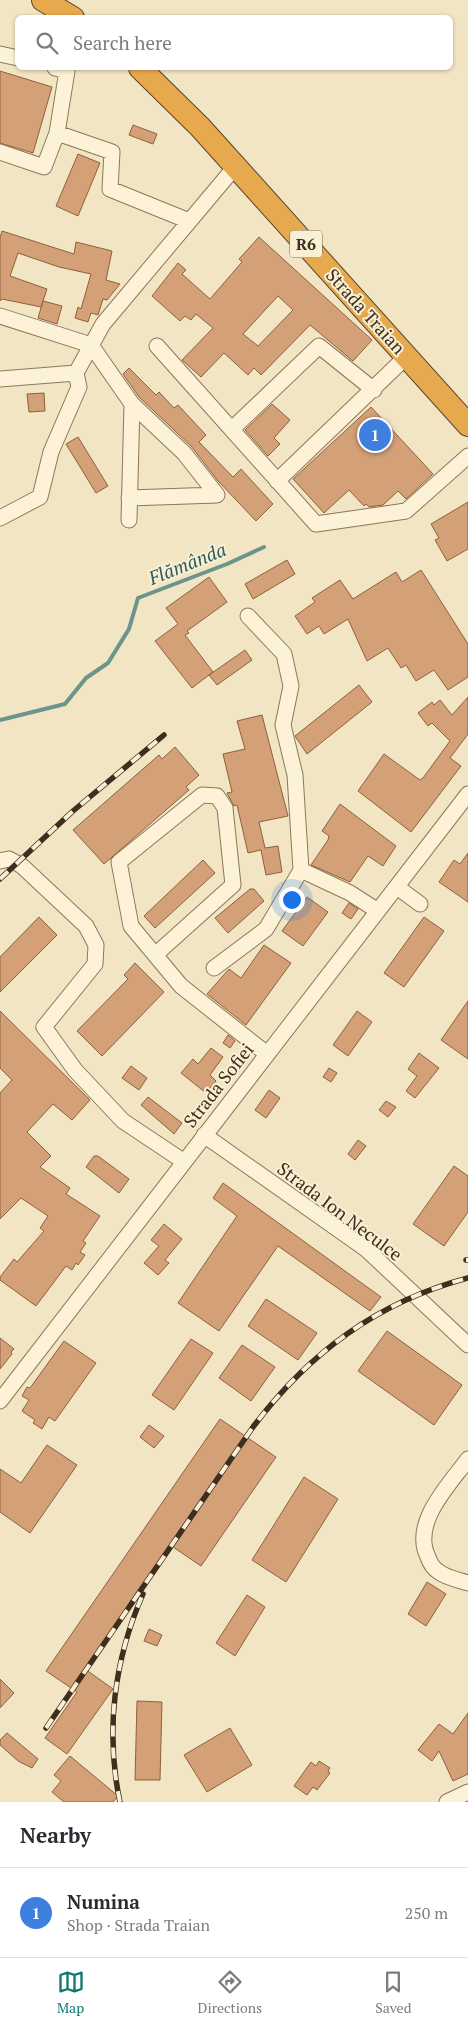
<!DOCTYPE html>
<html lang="en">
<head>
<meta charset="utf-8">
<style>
  body { margin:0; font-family:"PT Serif",serif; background:#f7f7f7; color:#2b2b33 }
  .you { position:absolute; left:291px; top:899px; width:18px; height:18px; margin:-12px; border:4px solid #fff; border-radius:50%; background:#1a73e8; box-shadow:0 0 0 8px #1a73e833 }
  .badge { display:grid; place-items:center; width:32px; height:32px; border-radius:50%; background:#0f766e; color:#fff; font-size:16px; font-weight:700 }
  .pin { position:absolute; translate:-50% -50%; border:2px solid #fff; box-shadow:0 1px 5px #0006 }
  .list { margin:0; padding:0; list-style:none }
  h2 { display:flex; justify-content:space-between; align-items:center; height:65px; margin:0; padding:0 20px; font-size:21px }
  h2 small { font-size:16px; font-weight:400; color:#7c7c81 }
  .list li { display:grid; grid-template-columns:32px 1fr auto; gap:15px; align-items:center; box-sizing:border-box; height:90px; padding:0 20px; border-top:1px solid #e1e1e2 }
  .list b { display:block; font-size:19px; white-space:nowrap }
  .list p { margin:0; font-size:16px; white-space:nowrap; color:#7c7c81 }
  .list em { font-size:16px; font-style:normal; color:#7c7c81 }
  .icon { flex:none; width:28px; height:28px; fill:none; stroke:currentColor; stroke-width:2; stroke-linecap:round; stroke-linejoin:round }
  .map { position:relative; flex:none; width:468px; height:1802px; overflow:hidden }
  .search { position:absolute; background:#fff; box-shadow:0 1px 4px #0004; left:15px; right:15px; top:15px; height:55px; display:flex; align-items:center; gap:12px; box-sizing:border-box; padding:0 18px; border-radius:8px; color:#7c7c81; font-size:19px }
  .sheet { height:155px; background:#fff }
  nav { display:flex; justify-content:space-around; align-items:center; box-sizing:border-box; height:70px; border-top:1px solid #e1e1e2; background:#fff; font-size:14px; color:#7c7c81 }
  nav a { display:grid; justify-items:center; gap:2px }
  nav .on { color:#0f766e }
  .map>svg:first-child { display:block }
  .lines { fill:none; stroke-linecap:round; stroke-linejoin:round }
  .stream { stroke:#6b948b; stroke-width:4 }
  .building { fill:#d3a077; stroke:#8f603c; fill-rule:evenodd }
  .minor-casing { stroke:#8e7758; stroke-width:17 }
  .highway-casing { stroke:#5b442d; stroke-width:24 }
  .minor { stroke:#fbf2d8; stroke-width:15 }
  .highway { stroke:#e7a94e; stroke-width:22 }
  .rail-casing { stroke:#3d2e1e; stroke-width:5.5 }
  .rail { stroke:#f8efd4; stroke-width:4; stroke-dasharray:11; stroke-linecap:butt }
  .labels { text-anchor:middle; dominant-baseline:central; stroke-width:4; stroke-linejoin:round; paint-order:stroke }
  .shield { fill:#f8efd4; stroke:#756855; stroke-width:1 }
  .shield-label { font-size:16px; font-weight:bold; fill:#3d2e1e }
  .street-label { font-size:18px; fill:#3d2e1e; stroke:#f8efd4 }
  .water-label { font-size:19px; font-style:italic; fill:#2c5d5c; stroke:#f8efd4 }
</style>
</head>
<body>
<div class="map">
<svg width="468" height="1802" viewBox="0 0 468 1802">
  <rect width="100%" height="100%" fill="#f2e5c4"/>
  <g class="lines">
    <path class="stream" d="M0,720L65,704L86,678L108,663L129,629L138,598L227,564L264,547"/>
  </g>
  <path class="building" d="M0,71L52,87L33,153L0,143Z
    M133,125L157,134L153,144L129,135Z
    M78,154L100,163L78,216L56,206Z
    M2,231L74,254L76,242L112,251L106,280L120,284L107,300L103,299L98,315L91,313L88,322L75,318L78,307L81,309L91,274L59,267L18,253L10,276L47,289L41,307L2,299L0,301V238Z
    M259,237L372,340L353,361L310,325L261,375L254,368L248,375L224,353L201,377L182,360L213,328L196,314L191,320L185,316L180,321L152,296L178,263L186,270L182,274L210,299L242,262L239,259ZM278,296L293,310L258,346L243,334Z
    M43,301L62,306L57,324L38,318Z
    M129,368L156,395L159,392L174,408L178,405L206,435L199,442L233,477L241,469L273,504L256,521L218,481L191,446L139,397L123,374Z
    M44,393L45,411L29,412L27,394Z
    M272,404L290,420L274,438L280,444L268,456L245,430Z
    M371,407L433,474L406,499L398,491L383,505L369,507L366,504L364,506L349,490L324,513L293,479Z
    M78,437L108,486L96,493L66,444Z
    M468,502V549L447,561L435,540L439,538L431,524Z
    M287,560L295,574L253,599L245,584Z
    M421,570L468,644V677L448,690L434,670L416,681L406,665L401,668L388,648L367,661L348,619L324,634L319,626L307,634L295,616L315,602L312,598L340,580L353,599L396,572L402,582Z
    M209,577L227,602L187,631L189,633L185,635L213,672L192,688L155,641L178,624L166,608Z
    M245,650L252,660L217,685L209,675Z
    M359,685L372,702L307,754L295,736Z
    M468,697V734L450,758L461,766L411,832L358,791L384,754L420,780L423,778L450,741L432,723L428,726L418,713L432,702L434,705L440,700L452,715Z
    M262,715L288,816L259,822L265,848L278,846L282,872L266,875L261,850L248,853L237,805L234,806L228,795L227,793L232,792L223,754L245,749L237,721Z
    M175,747L199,775L186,787L189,790L104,864L73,830L159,755L162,759Z
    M340,804L396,846L383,866L368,856L350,882L311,865L328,840L329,836L322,831Z
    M468,853V902L439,882L454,860L460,864Z
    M203,860L215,873L155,928L144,916Z
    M250,889H254L264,901L228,933L215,918Z
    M307,897L328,912L303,946L282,931Z
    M349,903L358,909L351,919L342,913Z
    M39,917L57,935L0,992V957Z
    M424,917L444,931L404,987L384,973Z
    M264,945L291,963L246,1025L207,994L229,969L241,978Z
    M135,963L164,992L102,1056L77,1031L128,979L124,975Z
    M468,1001V1059L441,1040Z
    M0,1011L90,1100L72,1120L53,1104L27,1132L51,1156L40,1167L70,1188L66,1194L100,1216L83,1241L86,1243L80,1252L85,1255L78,1265L76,1263L72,1270L66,1266L36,1306L0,1280V1277L14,1259L17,1262L44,1231L40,1228L48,1216L21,1198L0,1219V1093L12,1080L0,1068Z
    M357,1011L372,1022L348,1056L333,1045Z
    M228,1035L235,1041L230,1048L223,1043Z
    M211,1048L223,1057L210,1075L216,1081L206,1093L181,1073L193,1059L198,1064Z
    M419,1053L439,1068L415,1098L406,1091L417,1076L408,1069Z
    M131,1066L147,1078L139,1090L122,1078Z
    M329,1068L337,1073L331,1082L323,1077Z
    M269,1090L280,1098L266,1118L255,1110Z
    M148,1097L182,1123L174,1134L141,1105Z
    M386,1101L396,1107L388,1117L379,1110Z
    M358,1140L366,1146L355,1160L348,1154Z
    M94,1156H98L129,1179L119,1193L86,1167Z
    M454,1166L468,1176V1212L444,1246L413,1224Z
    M223,1183L381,1297L370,1311L278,1246L219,1331L178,1303L237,1216L213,1198Z
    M164,1224L182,1239L165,1260L169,1263L158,1275L144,1263L159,1246L151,1240Z
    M266,1299L317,1333L298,1360L248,1326Z
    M387,1331L462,1385L434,1425L358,1371Z
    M0,1338L14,1349L11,1352L12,1354L0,1369Z
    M191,1339L213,1353L174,1410L152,1395Z
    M64,1341L96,1363L55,1421L49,1417L42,1429L33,1423L35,1420L22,1411L29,1400L22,1396L27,1387L30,1388Z
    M242,1345L275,1367L251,1401L219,1378Z
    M220,1419L276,1457L201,1566L170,1545L85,1669L113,1689L67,1754L45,1738L77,1692L46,1671Z
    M149,1425L164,1436L154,1448L140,1437Z
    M47,1445L77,1465L30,1533L0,1512V1469L21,1483Z
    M304,1477L338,1499L286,1582L252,1560Z
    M427,1582L446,1594L426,1626L408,1614Z
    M247,1595L265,1607L235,1656L216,1643Z
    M149,1629L162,1635L157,1646L144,1641Z
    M0,1679L14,1693L0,1708Z
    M137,1701L162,1702L160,1780H135Z
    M468,1713V1774L453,1781L439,1751L432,1761L418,1750L439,1724L453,1734Z
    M230,1728L252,1765L207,1792L184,1755Z
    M7,1733L38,1759L32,1768L18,1761L0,1745V1740Z
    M70,1756L118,1796L113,1802H64L52,1792L61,1781L54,1775Z
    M319,1761L330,1768L328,1771L330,1773L317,1790L313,1787L307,1795L294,1786L311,1762L316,1766Z"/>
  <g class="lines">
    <g class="minor-casing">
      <path id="minor" d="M0,54L18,58
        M55,68L67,71L57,133L112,152L110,189L189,221
        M0,152L44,167L57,133
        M0,316L91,345L132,404L129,520
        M157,346L316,524L406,511L468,456
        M0,379L76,373L103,324L235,167
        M232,429L319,346L374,390
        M277,481L407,356
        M129,498L217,495L184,453L132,404
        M0,518L40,497L51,452L79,387L76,373
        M248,616L284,654L291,686L283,725L295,775L301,870L350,893L378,911
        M0,861L9,859L22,866L86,926L96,945L95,964L44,1027L75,1070L123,1121L183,1161
        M397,887L420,904
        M155,955L233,885L225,808L217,796L202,795L119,862L131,926L181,986L267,1054
        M214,968L266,929L301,870
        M204,1135L366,1249L468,1345
        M0,1401L468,794
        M468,1459C449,1485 411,1523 428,1557C430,1563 434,1569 439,1572C447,1578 459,1580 468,1583
        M447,1802L468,1792"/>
    </g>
    <g class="highway-casing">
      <path id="highway" d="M43,0L73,18
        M140,68L200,127L468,425"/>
    </g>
    <use href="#minor" class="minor"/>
    <use href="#highway" class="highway"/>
    <g class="rail-casing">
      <path id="rail" d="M0,879L73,811L164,735
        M466,1260H468
        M46,1728L253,1427C309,1353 377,1302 468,1278
        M120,1802C105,1732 114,1660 143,1594"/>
    </g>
    <use href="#rail" class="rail"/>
  </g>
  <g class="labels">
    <rect class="shield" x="290" y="230.5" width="32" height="27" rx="4"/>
    <g class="shield-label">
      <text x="306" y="244">R6</text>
    </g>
    <g class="street-label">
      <text transform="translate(366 311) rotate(48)">Strada Trаian</text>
      <text transform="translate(218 1085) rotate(-52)">Strada Sofiei</text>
      <text transform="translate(340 1211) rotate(37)">Strada Ion Neculce</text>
    </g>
    <g class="water-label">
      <text transform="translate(187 563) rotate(-22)">Flămânda</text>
    </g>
  </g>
</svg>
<div class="you"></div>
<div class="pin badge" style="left:375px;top:435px;background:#3f7fe0">1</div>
<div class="search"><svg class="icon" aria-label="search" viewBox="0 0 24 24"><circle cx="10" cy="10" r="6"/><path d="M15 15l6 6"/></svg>Search here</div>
</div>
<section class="sheet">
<h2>Nearby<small></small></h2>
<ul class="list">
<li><span class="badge" style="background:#3f7fe0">1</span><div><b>Numina</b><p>Shop · Strada Trаian</p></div><em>250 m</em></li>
</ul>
</section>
<nav>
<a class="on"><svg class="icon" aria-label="map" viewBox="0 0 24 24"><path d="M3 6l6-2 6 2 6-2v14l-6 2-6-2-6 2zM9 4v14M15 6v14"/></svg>Map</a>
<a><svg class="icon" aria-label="directions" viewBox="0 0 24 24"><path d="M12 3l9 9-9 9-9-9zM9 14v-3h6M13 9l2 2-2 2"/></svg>Directions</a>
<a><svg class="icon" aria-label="saved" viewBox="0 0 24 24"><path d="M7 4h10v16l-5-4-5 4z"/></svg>Saved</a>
</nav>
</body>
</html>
